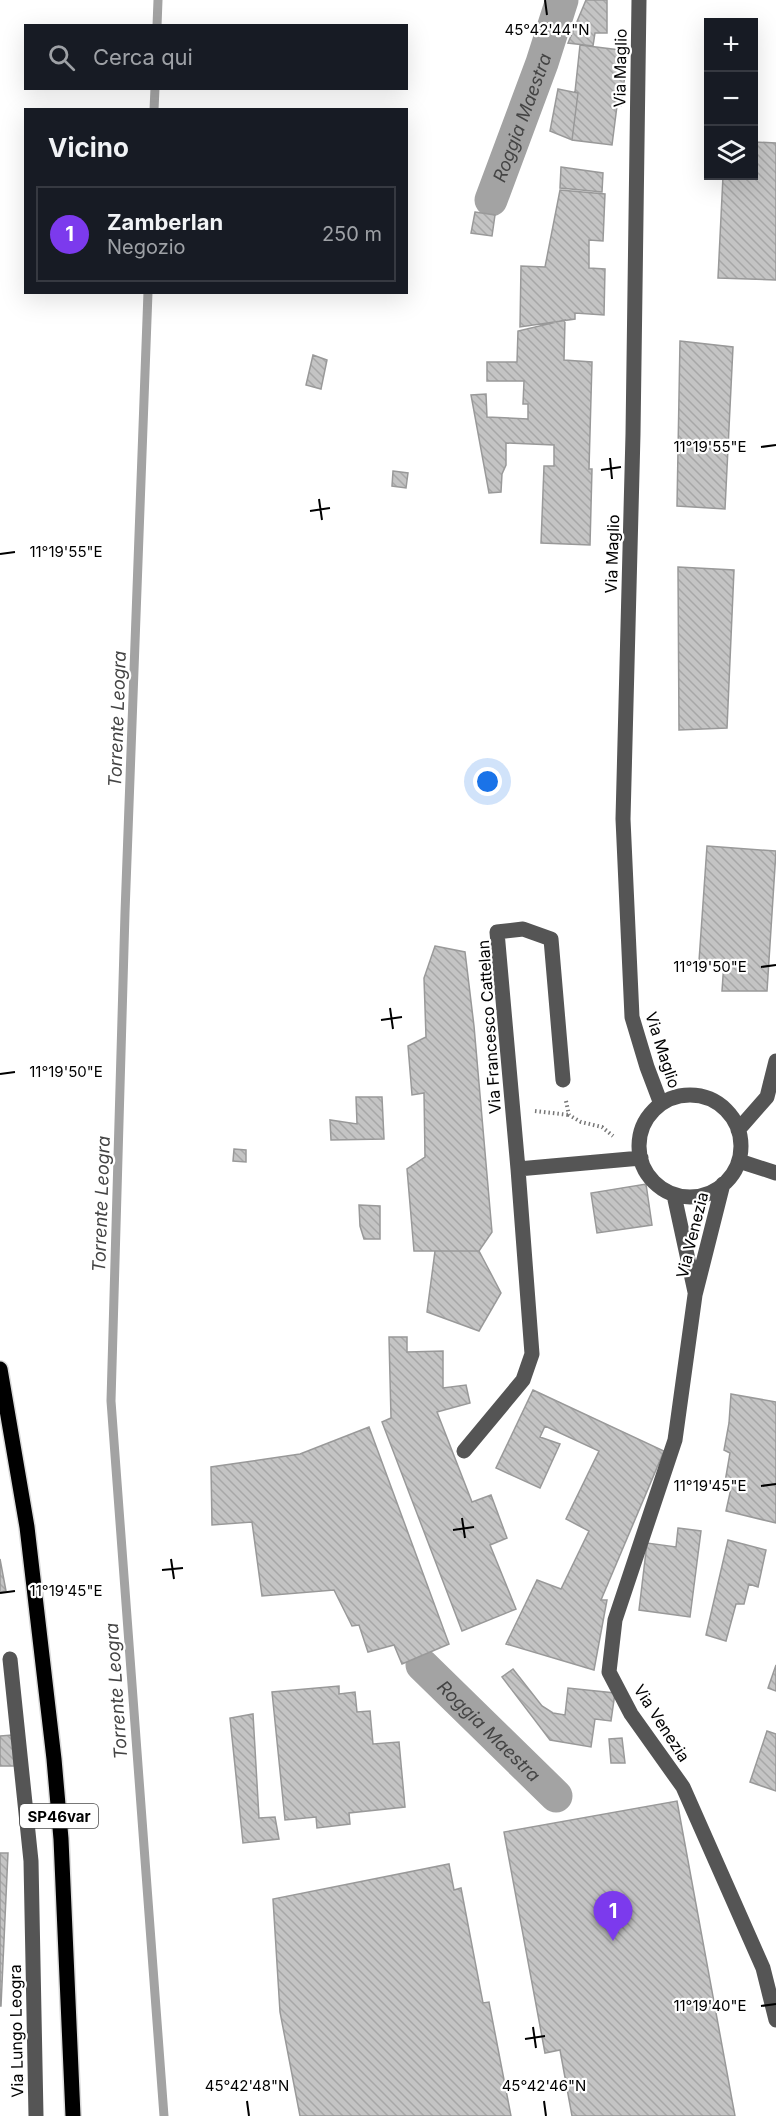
<!DOCTYPE html>
<html lang="it">
<head>
<meta charset="utf-8">
<style>
  body { margin:0; font-family:Inter,sans-serif; background:#242831; color:#f1f3f6 }
  .controls { position:absolute; right:18px; top:18px; display:grid; overflow:hidden; border-radius:0px; box-shadow:0 6px 24px #0002 }
  .controls button { width:54px; height:54px; display:grid; place-items:center; padding:0; border:0; border-bottom:2px solid #363941; background:#171b24; color:#f1f3f6; font:30px sans-serif }
  .you { position:absolute; left:488px; top:782px; width:21px; height:21px; margin:-15px; border:4px solid #fff; border-radius:50%; background:#1a73e8; box-shadow:0 0 0 9px #1a73e833 }
  .badge { display:grid; place-items:center; width:39px; height:39px; border-radius:50%; background:#7c3aed; color:#fff; font-size:20px; font-weight:700 }
  .pin { position:absolute; translate:-50% -50px; filter:drop-shadow(0 2px 3px #0008) }
  .pin::after { content:''; position:absolute; top:32px; width:21px; height:18px; background:inherit; clip-path:polygon(0 0,100% 0,50% 100%) }
  .list { margin:0; padding:0; list-style:none }
  h2 { display:flex; justify-content:space-between; align-items:center; height:78px; margin:0; padding:0 24px; font-size:26px }
  h2 small { font-size:20px; font-weight:400; color:#9ea1a6 }
  .list li { display:grid; grid-template-columns:39px 1fr auto; gap:18px; align-items:center; box-sizing:border-box; height:96px; margin:0 12px 12px; padding:0 12px; border:2px solid #363941; border-radius:0px }
  .list b { display:block; font-size:22px; white-space:nowrap }
  .list p { margin:0; font-size:20px; white-space:nowrap; color:#9ea1a6 }
  .list em { font-size:20px; font-style:normal; color:#9ea1a6 }
  .icon { flex:none; width:33px; height:33px; fill:none; stroke:currentColor; stroke-width:2; stroke-linecap:round; stroke-linejoin:round }
  .map { position:relative; flex:none; width:776px; height:2116px; overflow:hidden }
  .search { position:absolute; background:#171b24; box-shadow:0 6px 24px #0002; left:24px; top:24px; width:384px; height:66px; display:flex; align-items:center; gap:15px; box-sizing:border-box; padding:0 21px; border-radius:0px; color:#9ea1a6; font-size:22px }
  .panel { position:absolute; background:#171b24; box-shadow:0 6px 24px #0002; left:24px; top:108px; width:384px; height:186px; border-radius:0px }
  .map>svg:first-child { display:block }
  .lines { fill:none; stroke-linecap:round; stroke-linejoin:round }
  .stream { stroke:#a3a3a3; stroke-width:9 }
  .canal { stroke:#a3a3a3; stroke-width:33 }
  .building { fill:url(#building-back-hatch); stroke:#999; stroke-width:1.5 }
  .major-casing { stroke:#dbdbdb; stroke-width:18 }
  .path { stroke:#777; stroke-width:4; stroke-dasharray:1.5 3; stroke-linecap:butt }
  .minor { stroke:#555; stroke-width:15 }
  .major { stroke:#000; stroke-width:15 }
  .ticks { fill:none; stroke:#000; stroke-width:2 }
  .labels { text-anchor:middle; dominant-baseline:central; stroke-width:4.5; stroke-linejoin:round; paint-order:stroke }
  .shield { fill:#fff; stroke:#4c4c4c; stroke-width:1.5 }
  .shield-label { font-size:15px; font-weight:bold; fill:#000 }
  .street-label { font-size:16px; fill:#000; stroke:#fff }
  .water-label { font-size:18px; font-style:italic; fill:#444; stroke:#fff }
  .ticks-label { font-size:15px; text-anchor:middle; fill:#000; stroke:#fff; stroke-width:4.5; stroke-linejoin:round; paint-order:stroke }
</style>
</head>
<body>
<div class="map">
<svg width="776" height="2116" viewBox="0 0 776 2116">
  <defs>
    <pattern id="building-back-hatch" width="6" height="6" patternUnits="userSpaceOnUse" patternTransform="scale(1.5)"><rect width="6" height="6" fill="#c4c4c4"/><path d="M-1 5l2 2M0 0l6 6M5-1l2 2" fill="none" stroke="#a7a7a7"/></pattern>
  </defs>
  <rect width="100%" height="100%" fill="#fff"/>
  <g class="lines">
    <path class="stream" d="M157,26L158,0
      M154,110L155,88
      M148,292L125,913L111,1401L164,2116"/>
    <g class="canal">
      <path id="s1" d="M491,200L542,63L562,0"/>
      <path id="s2" d="M422,1665L556,1796"/>
    </g>
  </g>
  <path class="building" d="M586,0H607V33H595L593,46L568,43Z
    M580,45L628,51L621,106H617L612,145L572,140L578,93L575,92Z
    M558,89L578,93L572,140L550,131Z
    M754,142L776,143V280L718,278L723,176H754Z
    M561,167L603,173L602,192L560,188Z
    M560,190L605,194L603,241L589,240V268L605,269L604,315L575,313V319L520,327L521,266L545,267Z
    M475,212L495,215L492,236L471,233Z
    M565,320L564,360L592,362L589,469H592L590,545L541,543L544,466H554V445L506,443V465L502,474L501,492L489,493L471,395L486,394L487,417L528,419V404H523L524,381H487V362H517L518,331Z
    M680,341L733,347L725,509L677,506Z
    M313,355L327,360L321,389L306,385Z
    M393,471L408,473L406,488L392,486Z
    M678,567L734,570L727,728L679,730Z
    M707,846L776,851L767,991H722L724,962L699,961Z
    M435,946L465,952L474,1026L492,1232L479,1251H414L407,1169L425,1157L424,1093L412,1095L408,1046L426,1037L424,978Z
    M356,1097H382L384,1139L331,1140L330,1120L357,1124Z
    M234,1149L246,1150V1162L233,1161Z
    M646,1184L652,1225L597,1233L591,1193Z
    M359,1205L380,1206V1239H364L360,1226Z
    M435,1251H479L488,1268L501,1293L479,1331L427,1312Z
    M389,1337H407V1352L443,1351V1388L466,1385L470,1403L437,1412L472,1502L491,1495L507,1538L490,1545L516,1609L462,1631L382,1422L391,1418Z
    M533,1390L664,1451L601,1600H607L594,1670L506,1644L537,1580L561,1589L589,1531L566,1519L599,1451L545,1426L540,1437L560,1444L540,1488L496,1468Z
    M731,1394L776,1402V1523L726,1511L732,1484L725,1482L730,1453L724,1450L729,1423Z
    M369,1427L449,1644L402,1664L394,1645L368,1652L359,1625L352,1626L334,1590L262,1596L252,1522L212,1525L211,1467L300,1454Z
    M678,1528L701,1531L690,1617L639,1610L647,1543L676,1547Z
    M728,1540L766,1550L758,1587L749,1584L744,1604H736L726,1641L706,1635Z
    M0,1559L6,1591L0,1592Z
    M776,1665V1691L768,1688Z
    M513,1669L542,1706L553,1713L565,1715L568,1688L615,1693L611,1721L595,1719L591,1747L550,1740L502,1677Z
    M339,1686V1694L355,1692L357,1712L370,1711L373,1744L399,1742L405,1807L349,1813L350,1824L317,1828L316,1817L285,1820L272,1692Z
    M253,1714L259,1818L275,1817L279,1839L243,1843L230,1718Z
    M767,1731L776,1734V1791L750,1782Z
    M12,1735L14,1766H0V1736Z
    M622,1738L625,1763H611L609,1739Z
    M677,1801L735,2116H572L560,2050L545,2053L504,1832Z
    M0,1853H8L1,2006H0Z
    M449,1864L454,1890L461,1888L483,2003L489,2002L511,2116H300L280,2012L273,1899Z"/>
  <g class="lines">
    <g class="major-casing">
      <path id="major" d="M0,1369L27,1527L54,1759L61,1839L73,2116"/>
    </g>
    <path class="path" d="M566,1101L569,1115L581,1122L602,1127L613,1136
      M535,1111L569,1115"/>
    <path class="minor" d="M639,0L633,434L623,819L632,1017L647,1067L661,1104
      M639 1146a51 51 0 1 1 102 0a51 51 0 1 1-102 0Z
      M738,1130L767,1097L776,1061
      M739,1161L776,1173
      M518,1169L497,932L523,929L551,939L563,1080
      M723,1184L695,1295L675,1440L615,1620L609,1672L631,1714L683,1787L763,1968L776,2020
      M674,1195L695,1292
      M464,1451L523,1380L532,1354L518,1169L641,1158
      M10,1659L31,1861L36,2116"/>
    <use href="#major" class="major"/>
  </g>
  <path class="ticks" d="M545,0L547,15M761,447L776,445M610,458L612,479M601,470L621,467M319,499L322,520M310,511L330,508M0,554L15,552M761,967L776,965M390,1008L393,1029M381,1020L402,1017M0,1074L15,1072M761,1486L776,1484M462,1518L465,1538M453,1530L474,1527M171,1559L174,1579M162,1570L183,1568M0,1593L15,1591M761,2006L776,2004M533,2027L536,2048M525,2039L545,2036M247,2101L249,2116M544,2101L546,2116"/>
  <g class="labels">
    <rect class="shield" x="20" y="1804" width="78" height="24" rx="4.5"/>
    <g class="shield-label">
      <text x="59" y="1816">SP46var</text>
    </g>
    <g class="street-label">
      <text transform="translate(620 68) rotate(-89)">Via Maglio</text>
      <text transform="translate(612 554) rotate(-88)">Via Maglio</text>
      <text transform="translate(489 1027) rotate(-94)">Via Francesco Cattelan</text>
      <text transform="translate(663 1050) rotate(72)">Via Maglio</text>
      <text transform="translate(692 1235) rotate(-76)">Via Venezia</text>
      <text transform="translate(662 1723) rotate(57)">Via Venezia</text>
      <text transform="translate(16 2031) rotate(-91)">Via Lungo Leogra</text>
    </g>
    <g class="water-label">
      <text stroke="none"><textPath href="#s1" startOffset="88">Roggia Maestra</textPath></text>
      <text transform="translate(117 719) rotate(-88)">Torrente Leogra</text>
      <text transform="translate(101 1204) rotate(-88)">Torrente Leogra</text>
      <text transform="translate(116 1691) rotate(-94)">Torrente Leogra</text>
      <text stroke="none"><textPath href="#s2" startOffset="94">Roggia Maestra</textPath></text>
    </g>
  </g>
  <g class="ticks-label">
    <text x="547" y="35">45°42'44"N</text>
    <text x="710" y="452">11°19'55"E</text>
    <text x="66" y="557">11°19'55"E</text>
    <text x="710" y="972">11°19'50"E</text>
    <text x="66" y="1077">11°19'50"E</text>
    <text x="710" y="1491">11°19'45"E</text>
    <text x="66" y="1596">11°19'45"E</text>
    <text x="710" y="2011">11°19'40"E</text>
    <text x="247" y="2091">45°42'48"N</text>
    <text x="544" y="2091">45°42'46"N</text>
  </g>
</svg>
<div class="controls">
<button>+</button>
<button>−</button>
<button><svg class="icon" aria-label="layers" viewBox="0 0 24 24"><path d="M12 4l9 5-9 5-9-5zM3 14l9 5 9-5"/></svg></button>
</div>
<div class="you"></div>
<div class="pin badge" style="left:613px;top:1941px">1</div>
<div class="search"><svg class="icon" aria-label="search" viewBox="0 0 24 24"><circle cx="10" cy="10" r="6"/><path d="M15 15l6 6"/></svg>Cerca qui</div>
<section class="panel">
<h2>Vicino<small></small></h2>
<ul class="list">
<li><span class="badge">1</span><div><b>Zamberlan</b><p>Negozio</p></div><em>250 m</em></li>
</ul>
</section>
</div>
</body>
</html>
